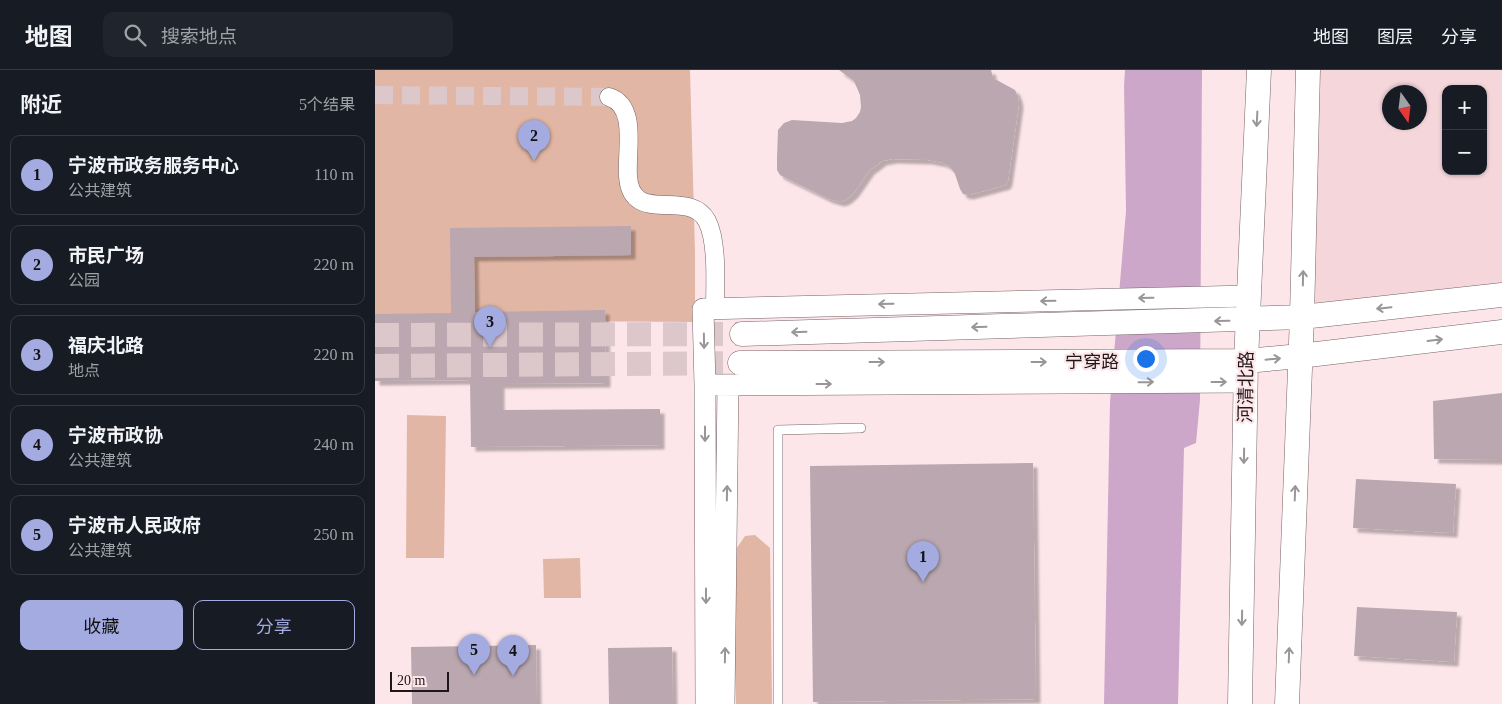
<!DOCTYPE html>
<html lang="zh">
<head>
<meta charset="utf-8">
<style>
  body { margin:0; font-family:"Times New Roman","Noto Sans SC",serif; background:#20242c; color:#f1f3f6 }
  .controls { position:absolute; right:15px; top:15px; display:grid; overflow:hidden; border-radius:10px; box-shadow:0 1px 4px #0004 }
  .controls button { width:45px; height:45px; display:grid; place-items:center; padding:0; border:0; border-bottom:1px solid #363941; background:#171b24; color:#f1f3f6; font:25px sans-serif }
  .compass { position:absolute; left:1007px; top:15px; width:45px; height:45px; border-radius:50%; background:#171b24; box-shadow:0 1px 4px #0004; rotate:166deg }
  .scale { position:absolute; left:15px; bottom:12px; width:59px; box-sizing:border-box; padding-left:5px; border:2px solid #1e1617; border-top:0; font-size:14px; line-height:18px; white-space:nowrap; color:#1e1617; -webkit-text-stroke:4px #fde6ea; paint-order:stroke }
  .you { position:absolute; left:770px; top:288px; width:18px; height:18px; margin:-12px; border:4px solid #fff; border-radius:50%; background:#1a73e8; box-shadow:0 0 0 8px #1a73e833 }
  .badge { display:grid; place-items:center; width:32px; height:32px; border-radius:50%; background:#a3abe1; color:#111; font-size:16px; font-weight:700 }
  .pin { position:absolute; translate:-50% -41px; filter:drop-shadow(0 1px 2px #0008) }
  .pin::after { content:''; position:absolute; top:26px; width:18px; height:15px; background:inherit; clip-path:polygon(0 0,100% 0,50% 100%) }
  .list { margin:0; padding:0; list-style:none }
  h2 { display:flex; justify-content:space-between; align-items:center; height:65px; margin:0; padding:0 20px; font-size:21px }
  h2 small { font-size:16px; font-weight:400; color:#9ea1a6 }
  .list li { display:grid; grid-template-columns:32px 1fr auto; gap:15px; align-items:center; box-sizing:border-box; height:80px; margin:0 10px 10px; padding:0 10px; border:1px solid #363941; border-radius:10px }
  .list b { display:block; font-size:19px; white-space:nowrap }
  .list p { margin:0; font-size:16px; white-space:nowrap; color:#9ea1a6 }
  .list em { font-size:16px; font-style:normal; color:#9ea1a6 }
  .actions { display:flex; gap:10px; padding:15px 20px }
  .actions a { flex:1; padding:11px 0; border:1px solid #a3abe1; border-radius:10px; text-align:center; font-size:18px; color:#a3abe1 }
  .actions .main { background:#a3abe1; color:#111 }
  .icon { flex:none; width:28px; height:28px; fill:none; stroke:currentColor; stroke-width:2; stroke-linecap:round; stroke-linejoin:round }
  .map { position:relative; flex:none; width:1127px; height:634px; overflow:hidden }
  header { display:flex; align-items:center; gap:30px; box-sizing:border-box; height:70px; padding:0 25px; background:#171b24; border-bottom:1px solid #363941 }
  header strong { font-size:24px }
  nav { display:flex; gap:28px; margin-inline-start:auto; font-size:18px }
  .search { width:350px; height:45px; background:#20242c; display:flex; align-items:center; gap:12px; box-sizing:border-box; padding:0 18px; border-radius:10px; color:#9ea1a6; font-size:19px }
  main { display:flex }
  aside { flex:1; background:#171b24 }
  .map>svg:first-child { display:block }
  .built { fill:#f5d6db; fill-rule:evenodd }
  .green { fill:#e2b6a4 }
  .water { fill:#cca7c9 }
  .building { fill:#baa7b0; filter:url(#shadow) }
  .lines { fill:none; stroke-linecap:round; stroke-linejoin:round }
  .minor-tunnel { stroke:#dcc7ca; stroke-width:18; stroke-dasharray:18 9; stroke-linecap:butt }
  .secondary-tunnel { stroke:#dcc7ca; stroke-width:24; stroke-dasharray:24 12; stroke-linecap:butt }
  .service-casing { stroke:#766366; stroke-width:10 }
  .minor-casing { stroke:#766366; stroke-width:19 }
  .tertiary-casing { stroke:#766366; stroke-width:22 }
  .secondary-casing { stroke:#766366; stroke-width:25 }
  .service { stroke:#fff; stroke-width:9 }
  .minor { stroke:#fff; stroke-width:18 }
  .tertiary { stroke:#fff; stroke-width:21 }
  .secondary { stroke:#fff; stroke-width:24 }
  .oneway { stroke:#9a9697 }
  .labels { text-anchor:middle; dominant-baseline:central; stroke-width:4.5; stroke-linejoin:round; paint-order:stroke }
  .street-label { font-size:18px; fill:#1e1617; stroke:#fde6ea }
</style>
</head>
<body>
<header>
<strong>地图</strong>
<div class="search"><svg class="icon" aria-label="search" viewBox="0 0 24 24"><circle cx="10" cy="10" r="6"/><path d="M15 15l6 6"/></svg>搜索地点</div>
<nav><a>地图</a><a>图层</a><a>分享</a></nav>
</header>
<main>
<aside>
<h2>附近<small>5个结果</small></h2>
<ul class="list">
<li><span class="badge">1</span><div><b>宁波市政务服务中心</b><p>公共建筑</p></div><em>110 m</em></li>
<li><span class="badge">2</span><div><b>市民广场</b><p>公园</p></div><em>220 m</em></li>
<li><span class="badge">3</span><div><b>福庆北路</b><p>地点</p></div><em>220 m</em></li>
<li><span class="badge">4</span><div><b>宁波市政协</b><p>公共建筑</p></div><em>240 m</em></li>
<li><span class="badge">5</span><div><b>宁波市人民政府</b><p>公共建筑</p></div><em>250 m</em></li>
</ul>
<div class="actions"><a class="main">收藏</a><a>分享</a></div>
</aside>
<div class="map">
<svg width="1127" height="634" viewBox="0 0 1127 634">
  <defs>
    <filter id="shadow"><feDropShadow dx="4.5" dy="4.5" stdDeviation="1" flood-color="#0004"/></filter>
  </defs>
  <rect width="100%" height="100%" fill="#fde6ea"/>
  <path class="built" d="M933,0H1127V225L927,247ZM1071,19H1108V101H1071ZM1014,22H1044V52H1014Z"/>
  <path class="green" d="M0,0H315L320,182V252L0,250Z
    M32,345L71,346L69,488H31Z
    M380,465L395,478L397,634H361L357,485L370,466Z
    M205,488L206,528H169L168,489Z"/>
  <path class="water" d="M750,0H827L825,330L821,373L809,378L803,634H729L735,332L751,141L749,16Z"/>
  <path class="building" d="M464,0H616L618,8L640,20L643,27L644,34L633,111L631,115L594,125L588,124L585,119L580,104L575,97L568,93L553,90L518,89L507,91L502,95L495,100L479,123L471,130L465,132L454,129L405,105L402,100V88L403,60L409,53L417,50L467,53L477,51L481,48L485,42L486,37L485,25L479,11Z
    M256,156V185L99,187L100,242L230,240L231,313L125,314V340L285,339V375L96,377L95,310L0,311V244L76,243L75,158Z
    M1127,323V390L1059,389L1058,331Z
    M658,393L661,629L438,632L435,396Z
    M981,409L1081,414L1078,463L978,458Z
    M982,537L1082,542L1079,592L979,586Z
    M161,575L162,634H37L36,577Z
    M297,577L298,634H234L233,578Z"/>
  <g class="lines">
    <path class="minor-tunnel" d="M0,25L234,27"/>
    <path class="secondary-tunnel" d="M0,265L367,264
      M0,296L365,293"/>
    <g class="service-casing">
      <path id="service" d="M403,634V360L486,358"/>
    </g>
    <g class="minor-casing">
      <path id="minor" d="M234,27C263,36 251,81 253,106C256,157 314,117 332,151C343,172 340,215 340,238"/>
    </g>
    <g class="tertiary-casing">
      <path id="tertiary" d="M871,312L330,315L328,239L874,226
        M330,315L331,634
        M349,634L353,315"/>
    </g>
    <g class="secondary-casing">
      <path id="secondary" d="M367,264L927,247L1127,225
        M365,293L871,291L925,286L1127,262
        M865,634L871,291L884,0
        M912,634L927,247L933,0"/>
    </g>
    <use href="#service" class="service"/>
    <use href="#minor" class="minor"/>
    <use href="#tertiary" class="tertiary"/>
    <use href="#secondary" class="secondary"/>
  </g>
  <defs><path id="oneway-shaft" d="M-6 0H5M1.5-3L5.5 0L1.5 3" fill="none" stroke-width="1.6" stroke-linecap="round" stroke-linejoin="round" transform="scale(1.25)"/></defs>
  <g class="oneway">
    <use href="#oneway-shaft" transform="translate(882 49) rotate(93)"/>
    <use href="#oneway-shaft" transform="translate(928 208) rotate(-89)"/>
    <use href="#oneway-shaft" transform="translate(771 228) rotate(179)"/>
    <use href="#oneway-shaft" transform="translate(673 231) rotate(179)"/>
    <use href="#oneway-shaft" transform="translate(511 234) rotate(179)"/>
    <use href="#oneway-shaft" transform="translate(1009 238) rotate(174)"/>
    <use href="#oneway-shaft" transform="translate(847 251) rotate(179)"/>
    <use href="#oneway-shaft" transform="translate(604 257) rotate(178)"/>
    <use href="#oneway-shaft" transform="translate(424 262) rotate(178)"/>
    <use href="#oneway-shaft" transform="translate(1060 270) rotate(-7)"/>
    <use href="#oneway-shaft" transform="translate(329 271) rotate(89)"/>
    <use href="#oneway-shaft" transform="translate(898 289) rotate(-5)"/>
    <use href="#oneway-shaft" transform="translate(502 292)"/>
    <use href="#oneway-shaft" transform="translate(664 292)"/>
    <use href="#oneway-shaft" transform="translate(771 312) rotate(-1)"/>
    <use href="#oneway-shaft" transform="translate(844 312)"/>
    <use href="#oneway-shaft" transform="translate(449 314)"/>
    <use href="#oneway-shaft" transform="translate(330 364) rotate(90)"/>
    <use href="#oneway-shaft" transform="translate(869 386) rotate(91)"/>
    <use href="#oneway-shaft" transform="translate(352 423) rotate(-89)"/>
    <use href="#oneway-shaft" transform="translate(920 423) rotate(-88)"/>
    <use href="#oneway-shaft" transform="translate(331 526) rotate(90)"/>
    <use href="#oneway-shaft" transform="translate(867 548) rotate(91)"/>
    <use href="#oneway-shaft" transform="translate(350 585) rotate(-89)"/>
    <use href="#oneway-shaft" transform="translate(914 585) rotate(-88)"/>
  </g>
  <g class="labels">
    <g class="street-label">
      <text x="717" y="292">宁穿路</text>
      <text transform="translate(871 317) rotate(-89)">河清北路</text>
    </g>
  </g>
</svg>
<div class="controls">
<button>+</button>
<button>−</button>
</div>
<svg class="compass" viewBox="-18 -18 36 36"><path d="M0-13l5 13h-10z" fill="#e53935"/><path d="M0 13l5-13h-10z" fill="#9ea1a6"/></svg>
<div class="scale">20 m</div>
<div class="you"></div>
<div class="pin badge" style="left:548px;top:512px">1</div>
<div class="pin badge" style="left:159px;top:91px">2</div>
<div class="pin badge" style="left:115px;top:277px">3</div>
<div class="pin badge" style="left:138px;top:606px">4</div>
<div class="pin badge" style="left:99px;top:605px">5</div>
</div>
</main>
</body>
</html>
